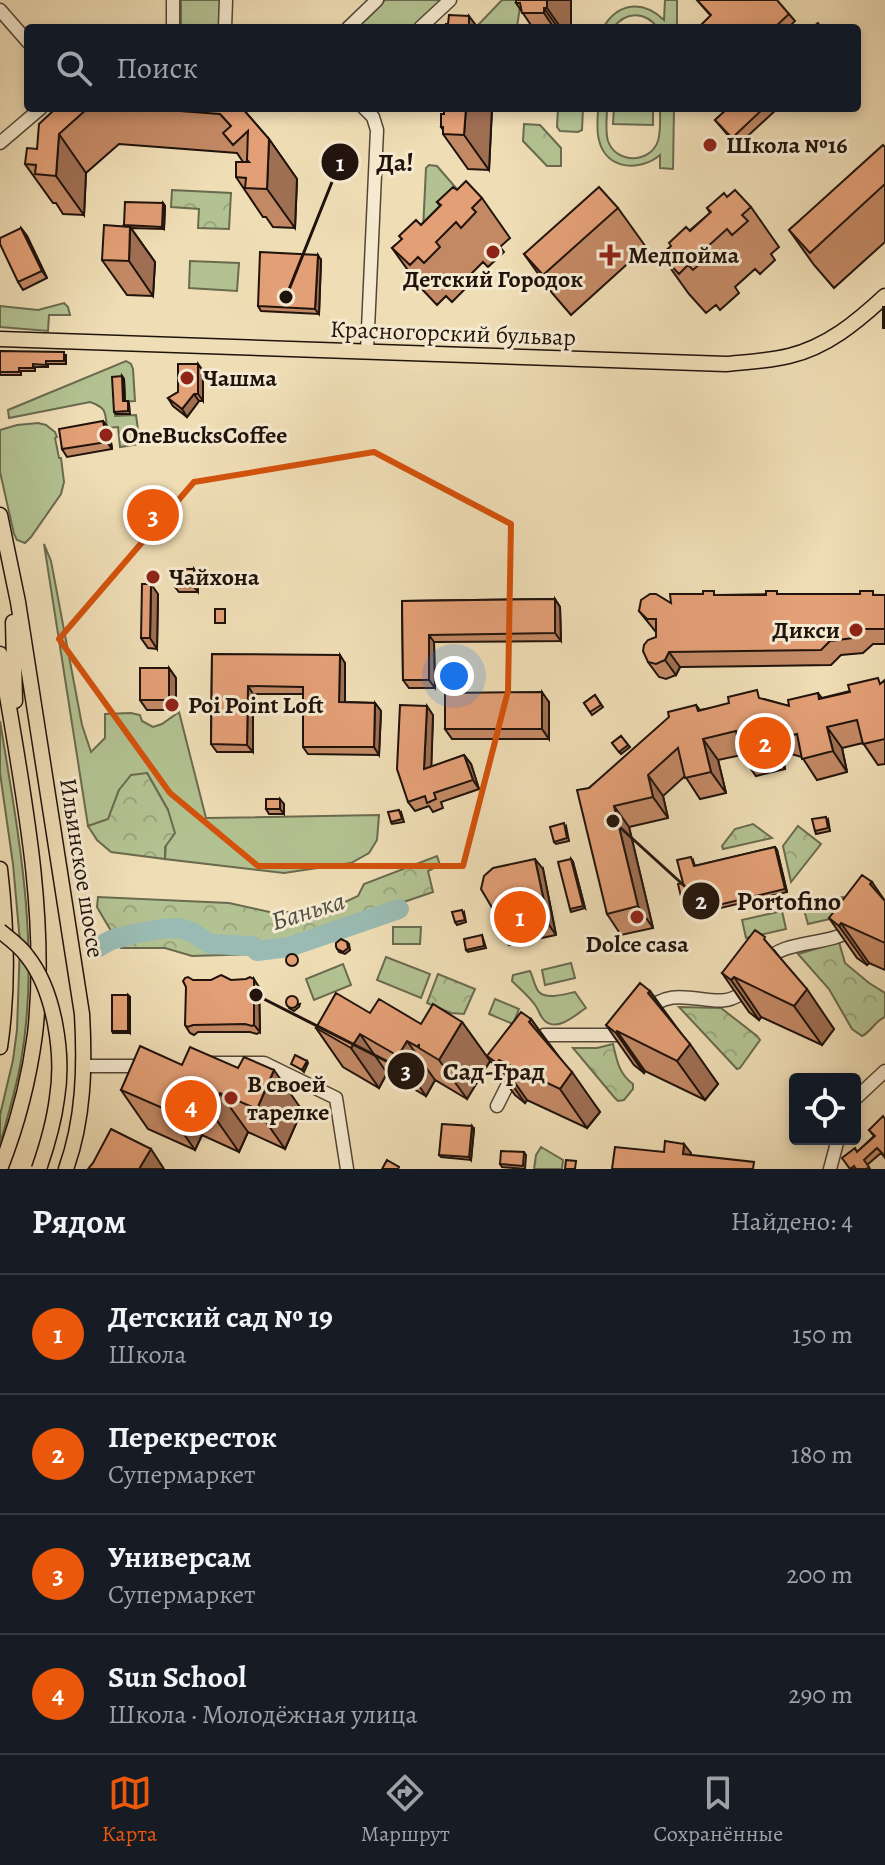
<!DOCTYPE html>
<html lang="ru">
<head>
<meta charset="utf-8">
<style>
  body { margin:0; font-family:Alegreya,serif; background:#242831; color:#f1f3f6 }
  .controls { position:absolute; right:24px; bottom:24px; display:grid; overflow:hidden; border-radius:8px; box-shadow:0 4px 12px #0003 }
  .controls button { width:72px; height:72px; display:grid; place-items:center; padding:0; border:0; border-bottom:2px solid #363941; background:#171b24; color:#f1f3f6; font:40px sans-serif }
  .you { position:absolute; left:454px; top:676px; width:28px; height:28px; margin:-20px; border:6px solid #fff; border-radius:50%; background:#1a73e8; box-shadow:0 0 0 12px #1a73e833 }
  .badge { display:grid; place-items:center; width:52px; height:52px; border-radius:50%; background:#ea580c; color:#fff; font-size:26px; font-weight:700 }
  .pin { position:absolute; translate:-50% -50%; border:4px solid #fff; box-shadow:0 2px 8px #0006 }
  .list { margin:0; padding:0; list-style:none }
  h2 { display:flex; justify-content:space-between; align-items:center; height:104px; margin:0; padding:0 32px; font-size:34px }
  h2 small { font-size:26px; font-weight:400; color:#9ea1a6 }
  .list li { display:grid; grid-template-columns:52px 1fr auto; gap:24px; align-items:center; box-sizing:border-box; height:120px; padding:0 32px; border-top:2px solid #363941 }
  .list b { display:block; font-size:30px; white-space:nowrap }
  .list p { margin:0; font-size:26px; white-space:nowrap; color:#9ea1a6 }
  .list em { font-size:26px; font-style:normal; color:#9ea1a6 }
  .icon { flex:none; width:44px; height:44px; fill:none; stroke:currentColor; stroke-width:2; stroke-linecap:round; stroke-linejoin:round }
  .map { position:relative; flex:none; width:885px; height:1169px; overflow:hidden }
  .search { position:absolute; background:#171b24; box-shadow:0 4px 12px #0003; left:24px; right:24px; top:24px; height:88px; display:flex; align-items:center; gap:20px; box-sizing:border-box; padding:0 28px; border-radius:8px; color:#9ea1a6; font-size:30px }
  .sheet { height:584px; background:#171b24 }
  nav { display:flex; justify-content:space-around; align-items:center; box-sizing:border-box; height:112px; border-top:2px solid #363941; background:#171b24; font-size:22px; color:#9ea1a6 }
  nav a { display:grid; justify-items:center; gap:4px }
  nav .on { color:#ea580c }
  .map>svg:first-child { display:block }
  .green { fill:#b3c292; stroke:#6a6a4f; stroke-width:2 }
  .forest { fill:url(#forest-crowns); stroke:#6a6a4f; stroke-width:2 }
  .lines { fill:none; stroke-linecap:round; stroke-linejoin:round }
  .river { stroke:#9abbb3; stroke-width:20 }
  .minor-casing { stroke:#544636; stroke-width:15 }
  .major-casing { stroke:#20130c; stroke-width:17 }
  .minor { stroke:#f5e9cf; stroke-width:12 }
  .major { stroke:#efddb5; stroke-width:14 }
  .major-bridge-casing { stroke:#20130c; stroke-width:17; stroke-linecap:butt }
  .major-bridge { stroke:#efddb5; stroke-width:14 }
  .wall { fill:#c38965; stroke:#20130c; stroke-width:2 }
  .shaded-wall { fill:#9f6f53; stroke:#20130c; stroke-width:2 }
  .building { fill:#e39f76; stroke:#20130c; stroke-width:2 }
  .marked { fill:none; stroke:#d4520c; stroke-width:6; stroke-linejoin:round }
  .poi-dot { fill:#8f2418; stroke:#f5e9cf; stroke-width:3 }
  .labels { text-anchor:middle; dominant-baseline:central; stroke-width:6; stroke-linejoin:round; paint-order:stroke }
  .poi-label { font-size:24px; font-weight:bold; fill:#20130c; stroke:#f5e9cf; text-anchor:start }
  .street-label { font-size:24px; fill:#20130c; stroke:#f5e9cf }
  .water-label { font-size:26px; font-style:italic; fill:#4b4e46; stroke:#f5e9cf }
  .leader { fill:none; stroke:#20130c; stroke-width:3 }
  .callout-dot { fill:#20130c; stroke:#f5e9cf; stroke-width:3 }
  .mark-label { font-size:24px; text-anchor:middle; font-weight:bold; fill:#fff }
  .callout-label { font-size:26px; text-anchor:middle; font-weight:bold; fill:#20130c; stroke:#f5e9cf; stroke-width:6; stroke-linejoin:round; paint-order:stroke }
</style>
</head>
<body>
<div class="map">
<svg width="885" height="1169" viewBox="0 0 885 1169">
  <defs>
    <pattern id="forest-crowns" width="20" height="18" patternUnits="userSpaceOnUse" patternTransform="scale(2)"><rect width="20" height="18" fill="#b3c292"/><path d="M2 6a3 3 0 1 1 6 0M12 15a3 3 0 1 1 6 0" fill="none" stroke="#9aa67d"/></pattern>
  </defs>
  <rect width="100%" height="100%" fill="#efddb5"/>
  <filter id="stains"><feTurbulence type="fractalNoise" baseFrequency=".0025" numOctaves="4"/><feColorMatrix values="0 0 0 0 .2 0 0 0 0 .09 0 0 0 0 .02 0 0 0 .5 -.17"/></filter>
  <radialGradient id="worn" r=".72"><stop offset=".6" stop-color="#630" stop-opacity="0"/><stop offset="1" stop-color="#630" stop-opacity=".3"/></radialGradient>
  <path class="green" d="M181,0H220L219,28H181Z
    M385,0H442L412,28H356Z
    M502,0H521L517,27L477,26Z
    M665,0H677V28H658C645,11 626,11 613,28H603C618,2 643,0 664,20Z
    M558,108H583L582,130L578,132L560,131L557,127Z
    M598,108H607C607,118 605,131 608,141C616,164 650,164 658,141C661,131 660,118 660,108H674L673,169L660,168V155C640,172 606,170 599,140C596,130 598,118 598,108Z
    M614,108H653V125L613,124Z
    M429,165L437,166L469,203L422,251L426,168Z
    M190,261L239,263L237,291L189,288Z
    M64,303L68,307L70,315H49L48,331L0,327V306L38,310Z
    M126,361L131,364L133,369L135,401L114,402L115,416L136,415L140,444L120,447L118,427L107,428C105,412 107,408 90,402L9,418L8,410Z
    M38,423L46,425L55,432L57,437L55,438L59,458H61L64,482L61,494L31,537L25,543L17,540L14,534L0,472V430L17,425Z
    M44,544L51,561L82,725L91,752L105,738V714L131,713L140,715L142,721L153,727L162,724L179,712L206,818L379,815L377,840L369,853L351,863L284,873L165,859L168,810L147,773L119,790L108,820L88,826Z
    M0,721C18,833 41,947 21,1061C16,1089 8,1116 0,1144V1115L13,1060L17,1030L20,942L13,864L0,773Z
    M843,897L847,915L808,924L803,906Z
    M782,911L786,929L746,938L742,920Z
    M393,927H421L420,944H393Z
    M386,957L430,974L421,998L377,980Z
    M571,963L575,978L545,985L542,970Z
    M343,964L351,985L314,1000L306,979Z
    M530,971C533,977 535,988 539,992C547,1000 565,994 575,992L586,1008C575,1015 558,1032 545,1021C540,1017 539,1010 535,1005C529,996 520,989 512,981L513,975Z"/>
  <path class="forest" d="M524,124L540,125L561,148V166H547L523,141Z
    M172,190L231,193L229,229L198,228L199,209L171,207Z
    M147,773L168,810L175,833L165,847V859L111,852L97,840L88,826L108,819L119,790L131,775Z
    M753,824L772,838L723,849L722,846L735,829Z
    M798,826L821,844L791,882L783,846Z
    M437,856L440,865L428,871L433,892L324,929L304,949L257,954L192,956L165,948H121L97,907L98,897L229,903L274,913L330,909L358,896L364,884Z
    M839,942L845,963L869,983L885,993V1017C875,1021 871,1032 862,1036L852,1029L829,989L798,954Z
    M438,974L475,989L464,1014L451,1013L427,1003Z
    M495,999L519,1009L513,1024L489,1014Z
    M679,1007L721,1008L757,1036L760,1040L740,1068L737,1069Z
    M613,1044C617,1061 619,1074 633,1084V1089L624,1100L618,1101L614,1097L573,1048H597Z
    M541,1147L563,1160L562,1169H534L536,1155Z"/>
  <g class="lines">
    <path class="river" d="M95,949L111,940L133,934L160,929L179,928L192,932L210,944L252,946L257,951L289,947L399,909"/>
    <g class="minor-casing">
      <path id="minor" d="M0,10L28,42
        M173,28V0
        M225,28L226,0
        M348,28L377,0
        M420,28L450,0
        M364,108L373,117L377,130L367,351
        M0,143L41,108
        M764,963C784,938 828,947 853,929
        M646,1012C675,979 715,1014 740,994C743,992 745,987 748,984
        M530,1044L544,1035H617L628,1030
        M211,1063H264L336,1098L347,1169
        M83,1066H144
        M855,1099L885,1071
        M497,1106L515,1070
        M830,1169L838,1139"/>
    </g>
    <g class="major-casing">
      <path id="major" d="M0,339L726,364C747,362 768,361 789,356C827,347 857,322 885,296
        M0,515L18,602L82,1014C85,1066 84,1119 66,1169
        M13,622L15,701
        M0,654C20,777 49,910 35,1034C29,1080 17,1126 0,1169
        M0,869C7,929 9,987 0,1047"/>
    </g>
    <use href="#minor" class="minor"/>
    <use href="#major" class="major"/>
    <g class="major-bridge-casing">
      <path id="major-bridge" d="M0,931C10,939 20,946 27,956C55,991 64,1055 57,1098C54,1122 47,1146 39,1169"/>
    </g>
    <use href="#major-bridge" class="major-bridge"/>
  </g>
  <path class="wall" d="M571,0V28H533L516,3Z
    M697,0L789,14L795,21L788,28H704L702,24L711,16Z
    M50,108H242L269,139L297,179L295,228L273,227L266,217H263L236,177L243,162L237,153L119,144L86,173L84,215L63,214L56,203H53L25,164L37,149L52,112Z
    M492,108L489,170L468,169L443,134V130L441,127Z
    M728,108H778L737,146L715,120Z
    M885,147V242L834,288L814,265L789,230Z
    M457,190L482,198L510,238L500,247L504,252L488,267L483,262L464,281L468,286L452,302L446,296L437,305L420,287L392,248L421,225L440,206L437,202Z
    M727,197L751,207L779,247L771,254L775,260L760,274L755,269L735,287L739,293L720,310L716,305L706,313L689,294L661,255L710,213L707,208Z
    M163,203L165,206L164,229L131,228L155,262L153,296L127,295L102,260L126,226L124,225Z
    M618,208L646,247L571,315L552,293L524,254Z
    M21,228L27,236L47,278L23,290L18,282Z
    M321,260L319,314L261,311L258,306Z
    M0,351L66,355V364H48V367H35V371H21V375H0Z
    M198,364L203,371V401H199L187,417L173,406L168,398L178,392Z
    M122,376L124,379L125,401H128L129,403L130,414H116L114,412Z
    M103,421L109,429L112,449L67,457L62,449Z
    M198,575V592H179L175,587Z
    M158,594L157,649L148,648L141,638Z
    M779,594L885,595V644H873L863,653L841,655L831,665L680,667L676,675L666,679L659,677L648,662L656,637V632L639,611L671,603L717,595Z
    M555,599L560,607L561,641L434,642L435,688H409L403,680L402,601Z
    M212,654L345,663V702L375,703L381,711L379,755L308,754L303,747V694H253V752H217L211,744Z
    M169,668L176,678V710H147L140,700Z
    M885,680V764L878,765L863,743L842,748L847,772L817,780L802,757L781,751L785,769L756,776L741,755L718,760L726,793L700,799L685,776L663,796L668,818L629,827L653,928L621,935L607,914L589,788L696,705L700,710L764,699L789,706L818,693L822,698L882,683Z
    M595,695L603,707L592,715L584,703Z
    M549,702V739H452L445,729Z
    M433,715L431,767L464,755L471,764L479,789L441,802L443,808L433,812L429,806L415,811L408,802Z
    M621,736L630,747L621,754L612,743Z
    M284,804V814H269L266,809Z
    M401,812L404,822L392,824L391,822Z
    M828,819L830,831L816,834L815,831Z
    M566,826L569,841L556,844L554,842Z
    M775,847L777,850L787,892L688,916L685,913L683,883L693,860L695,866Z
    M571,859L573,862L585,908L571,912L570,909Z
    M543,869L556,935L509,945L502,935Z
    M872,882L885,901V970L869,963L867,965L857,958L829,918Z
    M464,912L466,922L457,925L455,922Z
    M482,935L486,948L468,952L466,950Z
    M347,942L349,944L350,950L345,954L339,952L336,946Z
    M774,950L834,1029L822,1045L761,1017L759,1020L749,1012L722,973Z
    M193,980H231L259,987L260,1032L257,1034L250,1032H198L194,1035L190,1033L185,1025Z
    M650,991L718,1084L705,1100L645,1071L644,1073L634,1065L606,1025Z
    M128,995L130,997V1033H113L112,1031Z
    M300,1004L299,1007L294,1011L289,1008V1007Z
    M370,1013L421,1024L462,1022L490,1061L467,1099L435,1080L426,1096L387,1073L379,1088L343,1067L316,1028Z
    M531,1019L600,1112L587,1128L527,1100L525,1103L515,1095L487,1056Z
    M182,1065L302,1110L285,1149L248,1132L239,1152L202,1135L195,1150L148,1129L121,1090Z
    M885,1119V1158L881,1153L867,1165L870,1169H850L857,1152L874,1136L869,1130Z
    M474,1129L471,1160L441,1157L439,1155Z
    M524,1152L526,1155L525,1169L502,1167L500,1164Z"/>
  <path class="shaded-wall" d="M547,0H571V28H561L547,8Z
    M544,8L558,28H554L544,13Z
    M469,16L478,28H469Z
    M466,108H492L489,170L464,135Z
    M59,134L86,173L84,215L56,176Z
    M269,139L297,179L295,228L267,189Z
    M163,203L165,206L164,229L162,227Z
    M130,227L155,262L153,296L129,261Z
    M21,228L27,236L47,278L42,271Z
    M318,255L321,260L319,314L315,309Z
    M198,364L203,371V401L198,394Z
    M122,376L124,379L125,404L123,401Z
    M194,394L199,401L187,417L182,409Z
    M103,421L109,429L112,449L107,442Z
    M194,569L198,575V592L194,587Z
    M151,584L158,594L157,649L150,638Z
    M555,599L560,607L561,641L555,633Z
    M429,635L434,642L435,688L429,680Z
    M669,652L680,667L676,675L665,660Z
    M340,655L345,663V710L339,702Z
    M169,668L176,678V710L169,700Z
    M248,686L253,694V752L247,745Z
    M542,692L549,702V739L542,729Z
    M375,703L381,711L379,755L374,747Z
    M427,706L433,715L431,778L424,769Z
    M827,727L842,748L847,772L833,751Z
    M766,730L781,751L785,769L770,748Z
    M703,739L718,760L726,793L711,772Z
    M464,755L471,764L479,789L473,780Z
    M648,775L663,796L668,818L653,797Z
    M280,799L284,804V814L280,809Z
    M614,806L629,827L653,928L638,906Z
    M775,847L777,850L787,892L785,889Z
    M535,859L543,869L556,935L549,925Z
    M571,859L573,862L585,908L583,906Z
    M841,923L869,963L867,965L839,926Z
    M734,977L761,1017L759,1020L731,980Z
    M254,979L259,987L260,1032L254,1025Z
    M807,989L834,1029L822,1045L794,1006Z
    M650,991L677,1030L648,993Z
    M128,995L130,997V1033L128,1031Z
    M531,1019L559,1059L529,1022Z
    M462,1022L490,1061L467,1099L439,1060Z
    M617,1031L645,1071L644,1073L616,1033Z
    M360,1034L387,1073L379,1088L351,1048Z
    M407,1041L435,1080L426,1096L398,1056Z
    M690,1044L718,1084L705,1100L677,1061Z
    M499,1060L527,1100L525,1103L497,1063Z
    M307,1061L308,1063L304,1072L302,1070Z
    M274,1070L302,1110L285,1149L257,1109Z
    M572,1072L600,1112L587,1128L560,1089Z
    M220,1093L248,1132L239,1152L211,1112Z
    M174,1095L202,1135L195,1150L167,1110Z
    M472,1126L474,1129L471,1160L469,1157Z
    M684,1144L691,1153L689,1163L683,1154Z
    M151,1149L164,1169H139Z"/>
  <path class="building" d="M516,0H547V8H544V13H522L520,3H516Z
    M697,0H777L789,14L774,28H705L702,24L711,15Z
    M449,15L469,16V28H446V24H448Z
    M818,23L822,28H812Z
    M50,108H88L59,134L56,176L35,174L36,165L25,164L27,148L37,149L39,124L53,111Z
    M139,108H242L269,139L267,189L245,188L246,178L236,177V162H249L247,160L248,131L233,145L223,133L231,126L220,114Z
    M444,108H466L464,135L443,134V127H441V114H444Z
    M728,108H764L732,138L715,120Z
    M883,145L885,147V184L810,253L789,230Z
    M466,181L482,198L472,208L476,212L461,228L456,222L436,242L440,247L424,263L418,257L410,265L392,248L402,239L399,236L416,220L421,225L441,205L437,202L453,187L457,190Z
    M599,187L618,208L543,275L524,254Z
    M735,190L751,207L742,215L748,221L732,235L727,229L706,248L711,254L693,270L688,265L679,274L661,255L671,246L669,243L686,227L690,231L711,212L707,208L724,193L727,197Z
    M125,202L163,203L162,227L124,225Z
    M104,225L130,227L129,261L102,260Z
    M21,228L42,271L18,282L0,244V238Z
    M260,252L318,255L315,309L258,306Z
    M883,307H885V328H883Z
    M0,351L64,352V361H46V365L33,364V368H19V372H0Z
    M178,364H198V394H194L182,409L168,398L178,392Z
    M122,376L123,401H128V411L114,412L112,377Z
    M103,421L107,442L62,449L59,429Z
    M175,569H194V587H175Z
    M142,584H151L150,638H141Z
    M703,591H714V595H766V591H777V594H860V591H873V595H885V629H863L853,638L830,641L821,650L669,652L665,660L656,664L648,662L643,651L644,645L648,640L656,637V619H647L639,611L641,600L650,594H656L671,603L670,594H703Z
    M555,599V633L429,635V680H403L402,601Z
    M215,609H225V623H215Z
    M212,654L340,655L339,702L375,703L374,747H303V687L248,686L247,745L211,744Z
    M140,668H169V700H140Z
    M878,678L880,684L885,680V739L863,744L857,720L827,727L833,751L802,759L797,734L789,736L766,730L770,748L741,754L736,731L703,739L711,772L685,778L678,748L648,775L653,797L614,806L638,906L607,914L577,790L589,788L669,717L668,712L696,705L698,711L729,703L728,697L757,690L759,698L789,706L788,700L818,693L819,699L850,692L848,685Z
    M542,692V729H445V693Z
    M595,695L601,705L590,712L584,703Z
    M400,705L427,706L424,769L464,755L473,780L434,793L436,799L427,803L425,796L408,802L397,769Z
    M621,736L628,745L619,752L612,743Z
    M266,799H280V809H266Z
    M399,810L402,819L391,822L388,812Z
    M826,817L828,828L815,831L812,819Z
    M564,823L567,838L554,842L550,827Z
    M775,847L785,889L685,913L678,884L683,883L677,860L691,857L694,866Z
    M535,859L549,925L502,935L494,911L481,889L484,876L493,868Z
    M571,859L583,906L570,909L558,862Z
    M862,875L872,882L870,884L885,901V943L841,923L839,926L829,918Z
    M462,910L465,920L455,922L452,912Z
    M755,930L765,937L764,939L807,989L794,1006L734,977L731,980L722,973Z
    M482,935L484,946L466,950L464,939Z
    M341,939L347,942L348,948L343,952L337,949L336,946V943Z
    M286 960a6 6 0 1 1 12 0a6 6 0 1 1-12 0Z
    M221,975L231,980L246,979L250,977L254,979V1025L252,1026L245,1024L193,1025L188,1027L185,1025L186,987L183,981L185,978L188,977L193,980H211Z
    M640,983L650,991L648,993L690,1044L677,1061L617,1031L616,1033L606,1025Z
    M336,993L370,1013L379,999L421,1024L433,1004L462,1022L439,1060L419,1048V1044L418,1047L407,1041L398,1056L360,1034L351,1048L316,1028Z
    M112,995H128V1031H112Z
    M286 1002a6 6 0 1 1 12 0a6 6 0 1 1-12 0Z
    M521,1012L531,1019L529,1022L572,1072L560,1089L499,1060L497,1063L487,1056Z
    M140,1046L182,1065L190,1047L238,1068L244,1057L274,1070L257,1109L220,1093L211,1112L174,1095L167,1110L121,1090Z
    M295,1055L307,1061L302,1070L291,1064Z
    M883,1116L885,1119V1156L877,1148L864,1160L869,1167L866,1169H856L854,1166L850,1169L842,1158L855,1148L857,1152L875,1136L869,1130Z
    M442,1124L472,1126L469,1157L439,1155Z
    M111,1129L151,1149L139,1169H88L93,1163Z
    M665,1141L684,1144L683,1154L754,1162L753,1169H612L615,1147L664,1152Z
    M501,1151L524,1152L523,1166L500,1164Z
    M387,1160L399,1167L398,1169H382Z
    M566,1160L576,1161L575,1169H565Z"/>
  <path class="marked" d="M374,452L511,524L508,691L463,866H258L170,793L59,639L194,482Z"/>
  <g class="poi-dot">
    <circle cx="710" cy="145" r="8"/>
    <circle cx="493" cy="252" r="8"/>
    <path d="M606 243h8v8h8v8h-8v8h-8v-8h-8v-8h8z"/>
    <circle cx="187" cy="378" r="8"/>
    <circle cx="106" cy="435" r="8"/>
    <circle cx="153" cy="577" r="8"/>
    <circle cx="856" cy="630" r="8"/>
    <circle cx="172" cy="705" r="8"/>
    <circle cx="637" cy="917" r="8"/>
    <circle cx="231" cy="1098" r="8"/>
  </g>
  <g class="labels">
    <g class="poi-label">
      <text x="726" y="145">Школа №16</text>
      <text x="628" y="255">Медпойма</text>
      <text x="493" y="279" text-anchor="middle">Детский Городок</text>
      <text x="203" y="378">Чашма</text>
      <text x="122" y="435">OneBucksCoffee</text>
      <text x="169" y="577">Чайхона</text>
      <text x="840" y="630" text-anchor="end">Дикси</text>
      <text x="188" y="705">Poi Point Loft</text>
      <text x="637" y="944" text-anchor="middle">Dolce casa</text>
      <text x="247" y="1084">В своей<tspan x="247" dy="28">тарелке</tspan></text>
    </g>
    <g class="street-label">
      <text transform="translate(453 333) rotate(2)">Красногорский бульвар</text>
      <text transform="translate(82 868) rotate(81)">Ильинское шоссе</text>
    </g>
    <g class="water-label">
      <text transform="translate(308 911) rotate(-17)">Банька</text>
    </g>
  </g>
  <path class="leader" d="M286 297L340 162M613 821L701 901M256 995L406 1071"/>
  <g class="callout-dot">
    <circle cx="286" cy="297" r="8"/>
    <circle cx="613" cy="821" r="8"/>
    <circle cx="256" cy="995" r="8"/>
    <circle cx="340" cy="162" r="20"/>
    <circle cx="701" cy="901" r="20"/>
    <circle cx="406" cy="1071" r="20"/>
  </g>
  <g class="mark-label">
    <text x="340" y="171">1</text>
    <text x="701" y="909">2</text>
    <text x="406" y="1079">3</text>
  </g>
  <g class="callout-label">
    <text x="395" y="171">Да!</text>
    <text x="789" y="910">Portofino</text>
    <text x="494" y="1080">Сад-Град</text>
  </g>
  <rect width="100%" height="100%" filter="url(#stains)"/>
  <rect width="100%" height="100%" fill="url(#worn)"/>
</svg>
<div class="controls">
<button><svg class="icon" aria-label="locate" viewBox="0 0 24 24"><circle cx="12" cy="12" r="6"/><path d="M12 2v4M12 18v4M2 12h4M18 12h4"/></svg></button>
</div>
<div class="you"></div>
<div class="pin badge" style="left:520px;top:917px">1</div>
<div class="pin badge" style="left:765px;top:743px">2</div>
<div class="pin badge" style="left:153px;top:515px">3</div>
<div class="pin badge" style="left:191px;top:1106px">4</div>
<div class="search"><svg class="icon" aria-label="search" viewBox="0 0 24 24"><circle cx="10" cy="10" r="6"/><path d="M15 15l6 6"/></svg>Поиск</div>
</div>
<section class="sheet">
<h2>Рядом<small>Найдено: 4</small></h2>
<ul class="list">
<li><span class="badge">1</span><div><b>Детский сад № 19</b><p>Школа</p></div><em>150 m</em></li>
<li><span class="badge">2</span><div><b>Перекресток</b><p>Супермаркет</p></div><em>180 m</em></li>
<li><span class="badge">3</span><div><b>Универсам</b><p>Супермаркет</p></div><em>200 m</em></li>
<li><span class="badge">4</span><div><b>Sun School</b><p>Школа · Молодёжная улица</p></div><em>290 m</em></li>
</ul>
</section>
<nav>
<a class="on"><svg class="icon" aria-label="map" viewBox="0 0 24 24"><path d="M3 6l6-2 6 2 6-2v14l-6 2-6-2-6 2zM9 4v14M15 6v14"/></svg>Карта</a>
<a><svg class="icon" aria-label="directions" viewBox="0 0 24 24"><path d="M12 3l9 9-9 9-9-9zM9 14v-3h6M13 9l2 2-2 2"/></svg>Маршрут</a>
<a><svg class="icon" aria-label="saved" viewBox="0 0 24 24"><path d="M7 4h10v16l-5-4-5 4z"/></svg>Сохранённые</a>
</nav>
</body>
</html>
